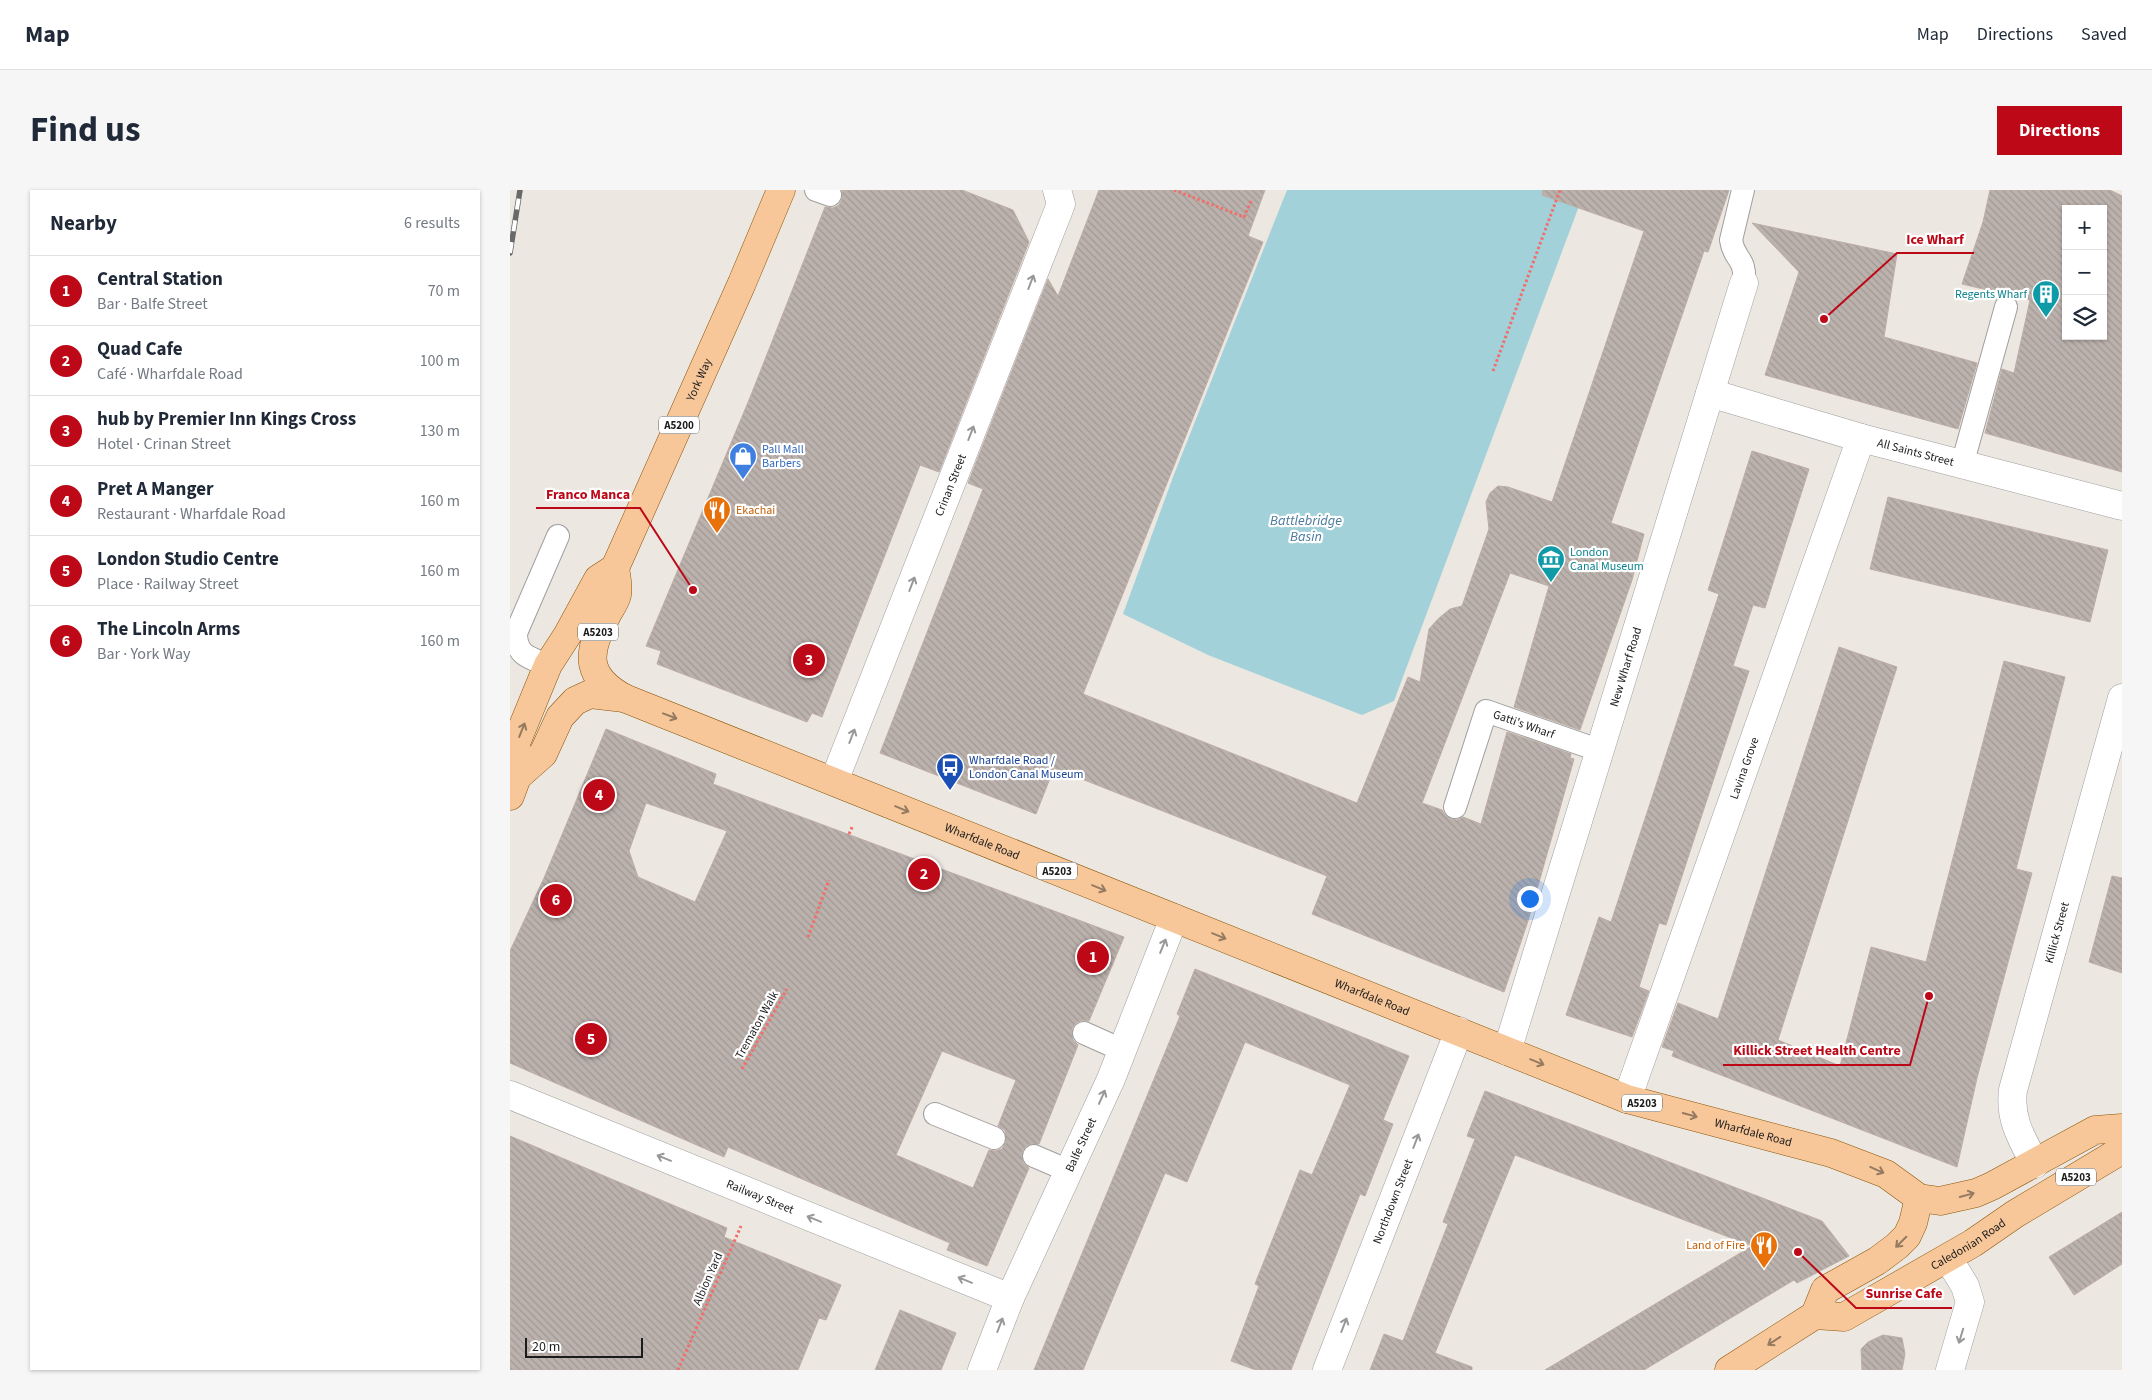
<!DOCTYPE html>
<html lang="en">
<head>
<meta charset="utf-8">
<style>
  body { margin:0; font-family:"Source Sans 3",sans-serif; background:#f6f6f7; color:#1f2937 }
  .controls { position:absolute; right:15px; top:15px; display:grid; overflow:hidden; border-radius:0px; box-shadow:0 1px 4px #0004 }
  .controls button { width:45px; height:45px; display:grid; place-items:center; padding:0; border:0; border-bottom:1px solid #e0e1e3; background:#fff; color:#1f2937; font:25px sans-serif }
  .scale { position:absolute; left:15px; bottom:12px; width:118px; box-sizing:border-box; padding-left:5px; border:2px solid #1b1b1b; border-top:0; font-size:14px; line-height:18px; white-space:nowrap; color:#1b1b1b; -webkit-text-stroke:4px #fff; paint-order:stroke }
  .you { position:absolute; left:1019px; top:708px; width:18px; height:18px; margin:-12px; border:4px solid #fff; border-radius:50%; background:#1a73e8; box-shadow:0 0 0 8px #1a73e833 }
  .badge { display:grid; place-items:center; width:32px; height:32px; border-radius:50%; background:#bd0817; color:#fff; font-size:16px; font-weight:700 }
  .pin { position:absolute; translate:-50% -50%; border:2px solid #fff; box-shadow:0 1px 5px #0006 }
  .list { margin:0; padding:0; list-style:none }
  h2 { display:flex; justify-content:space-between; align-items:center; height:65px; margin:0; padding:0 20px; font-size:21px }
  h2 small { font-size:16px; font-weight:400; color:#747a83 }
  .list li { display:grid; grid-template-columns:32px 1fr auto; gap:15px; align-items:center; box-sizing:border-box; height:70px; padding:0 20px; border-top:1px solid #e0e1e3 }
  .list b { display:block; font-size:19px; white-space:nowrap }
  .list p { margin:0; font-size:16px; white-space:nowrap; color:#747a83 }
  .list em { font-size:16px; font-style:normal; color:#747a83 }
  .icon { flex:none; width:28px; height:28px; fill:none; stroke:currentColor; stroke-width:2; stroke-linecap:round; stroke-linejoin:round }
  .map { position:relative; flex:none; width:1612px; height:1180px; overflow:hidden; border-radius:0px }
  header { display:flex; align-items:center; gap:30px; box-sizing:border-box; height:70px; padding:0 25px; background:#fff; border-bottom:1px solid #e0e1e3 }
  header strong { font-size:24px }
  nav { display:flex; gap:28px; margin-inline-start:auto; font-size:18px }
  .intro { display:flex; align-items:center; justify-content:space-between; box-sizing:border-box; height:120px; padding:0 30px }
  h1 { margin:0; font-size:35px }
  .button { padding:12px 22px; border-radius:0px; background:#bd0817; color:#fff; font-size:18px; font-weight:700 }
  main { display:flex; gap:30px; padding:0 30px }
  aside { flex:1; background:#fff; border-radius:0px; box-shadow:0 1px 4px #0004 }
  .map>svg:first-child { display:block }
  .water { fill:#a2d1d9 }
  .building { fill:url(#building-back-hatch); stroke:#bdada4; fill-rule:evenodd }
  .lines { fill:none; stroke-linecap:round; stroke-linejoin:round }
  .service-casing { stroke:#9f9f9f; stroke-width:24 }
  .minor-casing { stroke:#9f9f9f; stroke-width:29 }
  .primary-casing { stroke:#8b5406; stroke-width:29 }
  .path { stroke:#f36d6a; stroke-width:3; stroke-dasharray:2.5 2.5; stroke-linecap:butt }
  .service { stroke:#fff; stroke-width:22 }
  .minor { stroke:#fff; stroke-width:28 }
  .primary { stroke:#f7c79a; stroke-width:28 }
  .rail-casing { stroke:#696969; stroke-width:5.5 }
  .rail { stroke:#fff; stroke-width:4; stroke-dasharray:11; stroke-linecap:butt }
  .oneway { stroke:#989898 }
  .oneway2 { stroke:#947a61 }
  .labels { text-anchor:middle; dominant-baseline:central; stroke-width:4.5; stroke-linejoin:round; paint-order:stroke }
  .shield { fill:#fff; stroke:#5f5f5f; stroke-width:1 }
  .shield-label { font-size:11px; font-weight:bold; fill:#1b1b1b }
  .culture-label { font-size:12px; fill:#0d838f; stroke:#fff; text-anchor:end }
  .street-label { font-size:12px; fill:#1b1b1b; stroke:#fff }
  .shop-label { font-size:12px; fill:#366cbe; stroke:#fff; text-anchor:start }
  .food-label { font-size:12px; fill:#c56008; stroke:#fff; text-anchor:start }
  .transit-label { font-size:12px; fill:#164399; stroke:#fff; text-anchor:start }
  .water-label { font-size:14px; font-style:italic; fill:#497a9e; stroke:#fff }
  .leader { fill:none; stroke:#bd0817; stroke-width:2 }
  .callout-dot { fill:#bd0817; stroke:#fff; stroke-width:2 }
  .callout-label { font-size:14px; text-anchor:middle; font-weight:bold; fill:#bd0817; stroke:#fff; stroke-width:4.5; stroke-linejoin:round; paint-order:stroke }
</style>
</head>
<body>
<header>
<strong>Map</strong>
<nav><a>Map</a><a>Directions</a><a>Saved</a></nav>
</header>
<div class="intro"><h1>Find us</h1><a class="button">Directions</a></div>
<main>
<aside>
<h2>Nearby<small>6 results</small></h2>
<ul class="list">
<li><span class="badge">1</span><div><b>Central Station</b><p>Bar · Balfe Street</p></div><em>70 m</em></li>
<li><span class="badge">2</span><div><b>Quad Cafe</b><p>Café · Wharfdale Road</p></div><em>100 m</em></li>
<li><span class="badge">3</span><div><b>hub by Premier Inn Kings Cross</b><p>Hotel · Crinan Street</p></div><em>130 m</em></li>
<li><span class="badge">4</span><div><b>Pret A Manger</b><p>Restaurant · Wharfdale Road</p></div><em>160 m</em></li>
<li><span class="badge">5</span><div><b>London Studio Centre</b><p>Place · Railway Street</p></div><em>160 m</em></li>
<li><span class="badge">6</span><div><b>The Lincoln Arms</b><p>Bar · York Way</p></div><em>160 m</em></li>
</ul>
</aside>
<div class="map">
<svg width="1612" height="1180" viewBox="0 0 1612 1180">
  <defs>
    <pattern id="building-back-hatch" width="6" height="6" patternUnits="userSpaceOnUse" patternTransform="scale(1.25)"><rect width="6" height="6" fill="#bcb2ad"/><path d="M-1 5l2 2M0 0l6 6M5-1l2 2" fill="none" stroke="#a19894"/></pattern>
  </defs>
  <rect width="100%" height="100%" fill="#ece7e0"/>
  <path class="water" d="M777,0H1075L884,511L852,525L698,465L613,424L663,287Z"/>
  <path class="building" d="M332,0H452L503,20L519,52L429,282L410,275L312,527L302,523L297,532L147,474L151,461L136,456L239,210L315,17L323,18L329,15L332,9Z
    M589,0H755L738,46L753,52L573,504L847,613L898,487L910,492L919,439L928,429L940,419L952,416L979,339L976,312L980,303L988,296L998,297L1042,312L1134,41L1032,5L1033,0H1219L1198,62L1194,61L1101,333L1134,344L1122,390L1070,540L1004,517L1039,396L1000,383L912,613L932,620L935,625L941,629L947,630L953,627L971,634L997,542L1061,564L1060,568L1064,569L1018,731L994,802L802,724L817,686L544,578L526,624L370,563L473,299L458,293L538,89L548,106Z
    M1480,0H1600L1612,6V282L1475,243L1492,179L1504,183L1520,110L1452,94L1473,32ZM1556,19H1593V146H1556Z
    M1242,33L1387,64L1374,147L1467,173L1448,239L1255,185L1289,82Z
    M1242,261L1299,279L1255,418L1243,415L1223,476L1239,481L1156,735L1149,733L1129,797L1139,801L1122,847L1056,825L1089,727L1101,732L1209,404L1198,400Z
    M1378,307L1598,360L1580,432L1360,379Z
    M1329,457L1387,477L1268,850L1330,876L1361,757L1416,772L1494,471L1555,487L1506,679L1522,683L1467,888L1447,977L1162,866L1164,861L1152,857L1168,813L1208,829Z
    M96,539L206,584L203,594L614,747L579,831L573,830L567,832L562,838L563,850L568,855L529,954L517,955L512,961L513,973L519,978L477,1076L437,1060L440,1053L218,957L214,967L0,873V761L34,688ZM136,613L217,641L185,712L128,687L119,661ZM432,861L506,890L488,936L495,940L496,952L492,959L485,961L479,960L463,998L386,965Z
    M1602,686L1612,688V783L1579,772Z
    M685,779L899,866L873,930L883,934L855,1006L850,1004L781,1180H746L721,1171L749,1096L745,1094L790,980L802,985L840,895L735,852L677,992L655,983L573,1180H524L670,826L667,824Z
    M975,901L1312,1031L1339,1066L1287,1093L1284,1090L1134,1180H1035L1242,1056L1005,965L925,1163L962,1177V1180H860L874,1144L893,1151L938,1034L933,1032L965,949L957,946Z
    M0,946L217,1038L214,1047L331,1095L316,1130L309,1128L288,1180H0Z
    M1612,1022V1074L1564,1105L1539,1067Z
    M390,1120L446,1143L431,1180H365Z
    M1373,1145L1392,1148L1395,1164L1392,1180H1352L1351,1159L1358,1152Z"/>
  <g class="lines">
    <g class="service-casing">
      <g id="service">
        <path d="M306,0L320,5"/>
        <path d="M1233,0L1221,50C1224,71 1236,66 1234,93"/>
        <path d="M1452,275L1496,117"/>
        <path d="M38,475C20,468 6,466 6,443L48,346"/>
        <path id="s1" d="M945,617L976,521L1091,561"/>
        <path d="M574,843L612,860"/>
        <path d="M425,924L484,948"/>
        <path d="M524,966L559,981"/>
      </g>
    </g>
    <g class="minor-casing">
      <g id="minor">
        <path id="s2" d="M1200,203L1351,248L1612,316"/>
        <path id="s3" d="M324,591L551,14L547,0"/>
        <path id="s4" d="M997,861L1234,93"/>
        <path id="s5" d="M0,905L500,1108"/>
        <path id="s6" d="M1117,909L1351,248"/>
        <path id="s7" d="M1525,974C1512,949 1499,929 1503,900L1612,508"/>
        <path d="M1438,1068L1455,1096L1460,1112L1440,1180"/>
        <path id="s8" d="M472,1180L500,1108L601,889L664,728"/>
        <path id="s9" d="M817,1180L949,841"/>
      </g>
    </g>
    <g class="primary-casing">
      <g id="primary">
        <path id="s10" d="M114,508C76,487 76,464 95,429C98,421 105,413 107,405C109,397 106,385 105,378L232,93L271,0"/>
        <path id="s11" d="M7,587L33,564L50,527L65,511L80,504L114,508L1117,909L1321,963L1376,984L1409,1008L1430,1011L1466,1003L1482,996L1585,940L1612,938"/>
        <path d="M0,606L7,587L6,553L38,475L58,444L88,389L105,378"/>
        <path d="M1305,1125L1315,1100L1367,1071L1387,1056L1397,1046L1403,1033L1409,1008"/>
        <path id="s12" d="M1219,1180L1305,1125L1334,1127L1463,1053L1505,1024L1605,964L1612,954"/>
      </g>
    </g>
    <path class="path" d="M664,0L734,27L742,9
      M983,181L1050,0
      M339,644L343,635
      M298,747L319,690
      M232,879L277,799
      M168,1180L231,1036"/>
    <use href="#service" class="service"/>
    <use href="#minor" class="minor"/>
    <use href="#primary" class="primary"/>
    <g class="rail-casing">
      <path id="rail" d="M0,63L10,0"/>
    </g>
    <use href="#rail" class="rail"/>
  </g>
  <defs><path id="oneway-shaft" d="M-6 0H5M1.5-3L5.5 0L1.5 3" fill="none" stroke-width="1.6" stroke-linecap="round" stroke-linejoin="round" transform="scale(1.25)"/></defs>
  <g class="oneway">
    <use href="#oneway-shaft" transform="translate(521 92) rotate(-69)"/>
    <use href="#oneway-shaft" transform="translate(461 243) rotate(-69)"/>
    <use href="#oneway-shaft" transform="translate(402 394) rotate(-69)"/>
    <use href="#oneway-shaft" transform="translate(342 546) rotate(-69)"/>
    <use href="#oneway-shaft" transform="translate(653 756) rotate(-68)"/>
    <use href="#oneway-shaft" transform="translate(592 907) rotate(-66)"/>
    <use href="#oneway-shaft" transform="translate(906 951) rotate(-69)"/>
    <use href="#oneway-shaft" transform="translate(154 968) rotate(-158)"/>
    <use href="#oneway-shaft" transform="translate(304 1029) rotate(-158)"/>
    <use href="#oneway-shaft" transform="translate(455 1090) rotate(-158)"/>
    <use href="#oneway-shaft" transform="translate(490 1135) rotate(-69)"/>
    <use href="#oneway-shaft" transform="translate(834 1135) rotate(-69)"/>
    <use href="#oneway-shaft" transform="translate(1451 1146) rotate(107)"/>
  </g>
  <g class="oneway2">
    <use href="#oneway-shaft" transform="translate(160 526) rotate(21)"/>
    <use href="#oneway-shaft" transform="translate(12 540) rotate(-68)"/>
    <use href="#oneway-shaft" transform="translate(392 619) rotate(22)"/>
    <use href="#oneway-shaft" transform="translate(589 698) rotate(22)"/>
    <use href="#oneway-shaft" transform="translate(709 746) rotate(22)"/>
    <use href="#oneway-shaft" transform="translate(1027 872) rotate(22)"/>
    <use href="#oneway-shaft" transform="translate(1180 925) rotate(15)"/>
    <use href="#oneway-shaft" transform="translate(1367 980) rotate(24)"/>
    <use href="#oneway-shaft" transform="translate(1457 1005) rotate(-15)"/>
    <use href="#oneway-shaft" transform="translate(1391 1052) rotate(135)"/>
    <use href="#oneway-shaft" transform="translate(1264 1151) rotate(147)"/>
  </g>
  <defs>
    <g id="building-pin" transform="scale(1.4375)"><path d="M0 17L-7.5 6A9.5 9.5 0 1 1 7.5 6Z" fill="#0f9aa8" stroke="#fff"/><path d="M-4-6H4V6H1V3H-1V6H-4ZM-2.5-4.3h1.7v1.8h-1.7ZM.8-4.3h1.7v1.8H.8ZM-2.5-1h1.7V.8h-1.7ZM.8-1h1.7V.8H.8Z" fill="#fff"/></g>
    <g id="shop-pin" transform="scale(1.4375)"><path d="M0 17L-7.5 6A9.5 9.5 0 1 1 7.5 6Z" fill="#3f7fe0" stroke="#fff"/><path d="M-5-2.5h2.3a2.7 3.5 0 0 1 5.4 0H5L5.5 6h-11ZM-1.5-2.5h3a1.5 2.3 0 0 0-3 0Z" fill="#fff"/></g>
    <g id="restaurant-pin" transform="scale(1.4375)"><path d="M0 17L-7.5 6A9.5 9.5 0 1 1 7.5 6Z" fill="#e8710a" stroke="#fff"/><path d="M-5-6h1v4h1v-4h1v4h1v-4h1v5L-1.5 .5V6h-2V.5L-5-1ZM5-6V6H3V1.5H1.5Q1.5-4 5-6Z" fill="#fff"/></g>
    <g id="museum-pin" transform="scale(1.4375)"><path d="M0 17L-7.5 6A9.5 9.5 0 1 1 7.5 6Z" fill="#0f9aa8" stroke="#fff"/><path d="M0-6L6-3V-2H-6V-3ZM-5-1h2V3h-2ZM-1-1h2V3h-2ZM3-1h2V3H3ZM-6 4H6V6H-6Z" fill="#fff"/></g>
    <g id="bus-pin" transform="scale(1.4375)"><path d="M0 17L-7.5 6A9.5 9.5 0 1 1 7.5 6Z" fill="#1a4fb4" stroke="#fff"/><path d="M-5-6H5V4H4V6H2V4H-2V6H-4V4H-5ZM-3.5-4V0h7V-4ZM-3.5 1.2v1.5H-2V1.2ZM2 1.2v1.5H3.5V1.2Z" fill="#fff"/></g>
  </defs>
  <g fill-rule="evenodd">
    <use href="#building-pin" x="1536" y="104"/>
    <use href="#shop-pin" x="233" y="266"/>
    <use href="#restaurant-pin" x="207" y="320"/>
    <use href="#museum-pin" x="1041" y="369"/>
    <use href="#bus-pin" x="440" y="577"/>
    <use href="#restaurant-pin" x="1254" y="1055"/>
  </g>
  <g class="labels">
    <g class="shield">
      <rect x="149" y="226.5" width="40" height="17" rx="4"/>
      <rect x="68" y="433.5" width="40" height="17" rx="4"/>
      <rect x="527" y="672.5" width="40" height="17" rx="4"/>
      <rect x="1112" y="904.5" width="40" height="17" rx="4"/>
      <rect x="1546" y="978.5" width="40" height="17" rx="4"/>
    </g>
    <g class="shield-label">
      <text x="169" y="235">A5200</text>
      <text x="88" y="442">A5203</text>
      <text x="547" y="681">A5203</text>
      <text x="1132" y="913">A5203</text>
      <text x="1566" y="987">A5203</text>
    </g>
    <g class="culture-label">
      <text x="1517" y="104">Regents Wharf</text>
      <text x="1060" y="362" text-anchor="start">London<tspan x="1060" dy="14">Canal Museum</tspan></text>
    </g>
    <g class="street-label">
      <text stroke="none"><textPath href="#s10" startOffset="355">York Way</textPath></text>
      <text stroke="none"><textPath href="#s2" startOffset="214">All Saints Street</textPath></text>
      <text stroke="none"><textPath href="#s3" startOffset="318">Crinan Street</textPath></text>
      <text stroke="none"><textPath href="#s4" startOffset="402">New Wharf Road</textPath></text>
      <text stroke="none"><textPath href="#s1" startOffset="141">Gatti's Wharf</textPath></text>
      <text stroke="none"><textPath href="#s6" startOffset="351">Lavina Grove</textPath></text>
      <text stroke="none"><textPath href="#s11" startOffset="534">Wharfdale Road</textPath></text>
      <text stroke="none"><textPath href="#s7" startOffset="242">Killick Street</textPath></text>
      <text stroke="none"><textPath href="#s11" startOffset="954">Wharfdale Road</textPath></text>
      <text transform="translate(247 835) rotate(-61)">Trematon Walk</text>
      <text stroke="none"><textPath href="#s11" startOffset="1359">Wharfdale Road</textPath></text>
      <text stroke="none"><textPath href="#s8" startOffset="246">Balfe Street</textPath></text>
      <text stroke="none"><textPath href="#s5" startOffset="270">Railway Street</textPath></text>
      <text stroke="none"><textPath href="#s9" startOffset="181">Northdown Street</textPath></text>
      <text stroke="none"><textPath href="#s12" startOffset="275">Caledonian Road</textPath></text>
      <text transform="translate(198 1089) rotate(-66)">Albion Yard</text>
    </g>
    <g class="shop-label">
      <text x="252" y="259">Pall Mall<tspan x="252" dy="14">Barbers</tspan></text>
    </g>
    <g class="food-label">
      <text x="226" y="320">Ekachai</text>
      <text x="1235" y="1055" text-anchor="end">Land of Fire</text>
    </g>
    <g class="transit-label">
      <text x="459" y="570">Wharfdale Road /<tspan x="459" dy="14">London Canal Museum</tspan></text>
    </g>
    <g class="water-label">
      <text x="796" y="331">Battlebridge<tspan x="796" dy="16">Basin</tspan></text>
    </g>
  </g>
  <path class="leader" d="M1314 129L1387 63H1464M183 400L130 318H26M1419 806L1400 875H1213M1288 1062L1346 1118H1442"/>
  <g class="callout-dot">
    <circle cx="1314" cy="129" r="5"/>
    <circle cx="183" cy="400" r="5"/>
    <circle cx="1419" cy="806" r="5"/>
    <circle cx="1288" cy="1062" r="5"/>
  </g>
  <g class="callout-label">
    <text x="1425" y="54">Ice Wharf</text>
    <text x="78" y="309">Franco Manca</text>
    <text x="1307" y="865">Killick Street Health Centre</text>
    <text x="1394" y="1108">Sunrise Cafe</text>
  </g>
</svg>
<div class="controls">
<button>+</button>
<button>−</button>
<button><svg class="icon" aria-label="layers" viewBox="0 0 24 24"><path d="M12 4l9 5-9 5-9-5zM3 14l9 5 9-5"/></svg></button>
</div>
<div class="scale">20 m</div>
<div class="you"></div>
<div class="pin badge" style="left:583px;top:767px">1</div>
<div class="pin badge" style="left:414px;top:684px">2</div>
<div class="pin badge" style="left:299px;top:470px">3</div>
<div class="pin badge" style="left:89px;top:605px">4</div>
<div class="pin badge" style="left:81px;top:849px">5</div>
<div class="pin badge" style="left:46px;top:710px">6</div>
</div>
</main>
</body>
</html>
